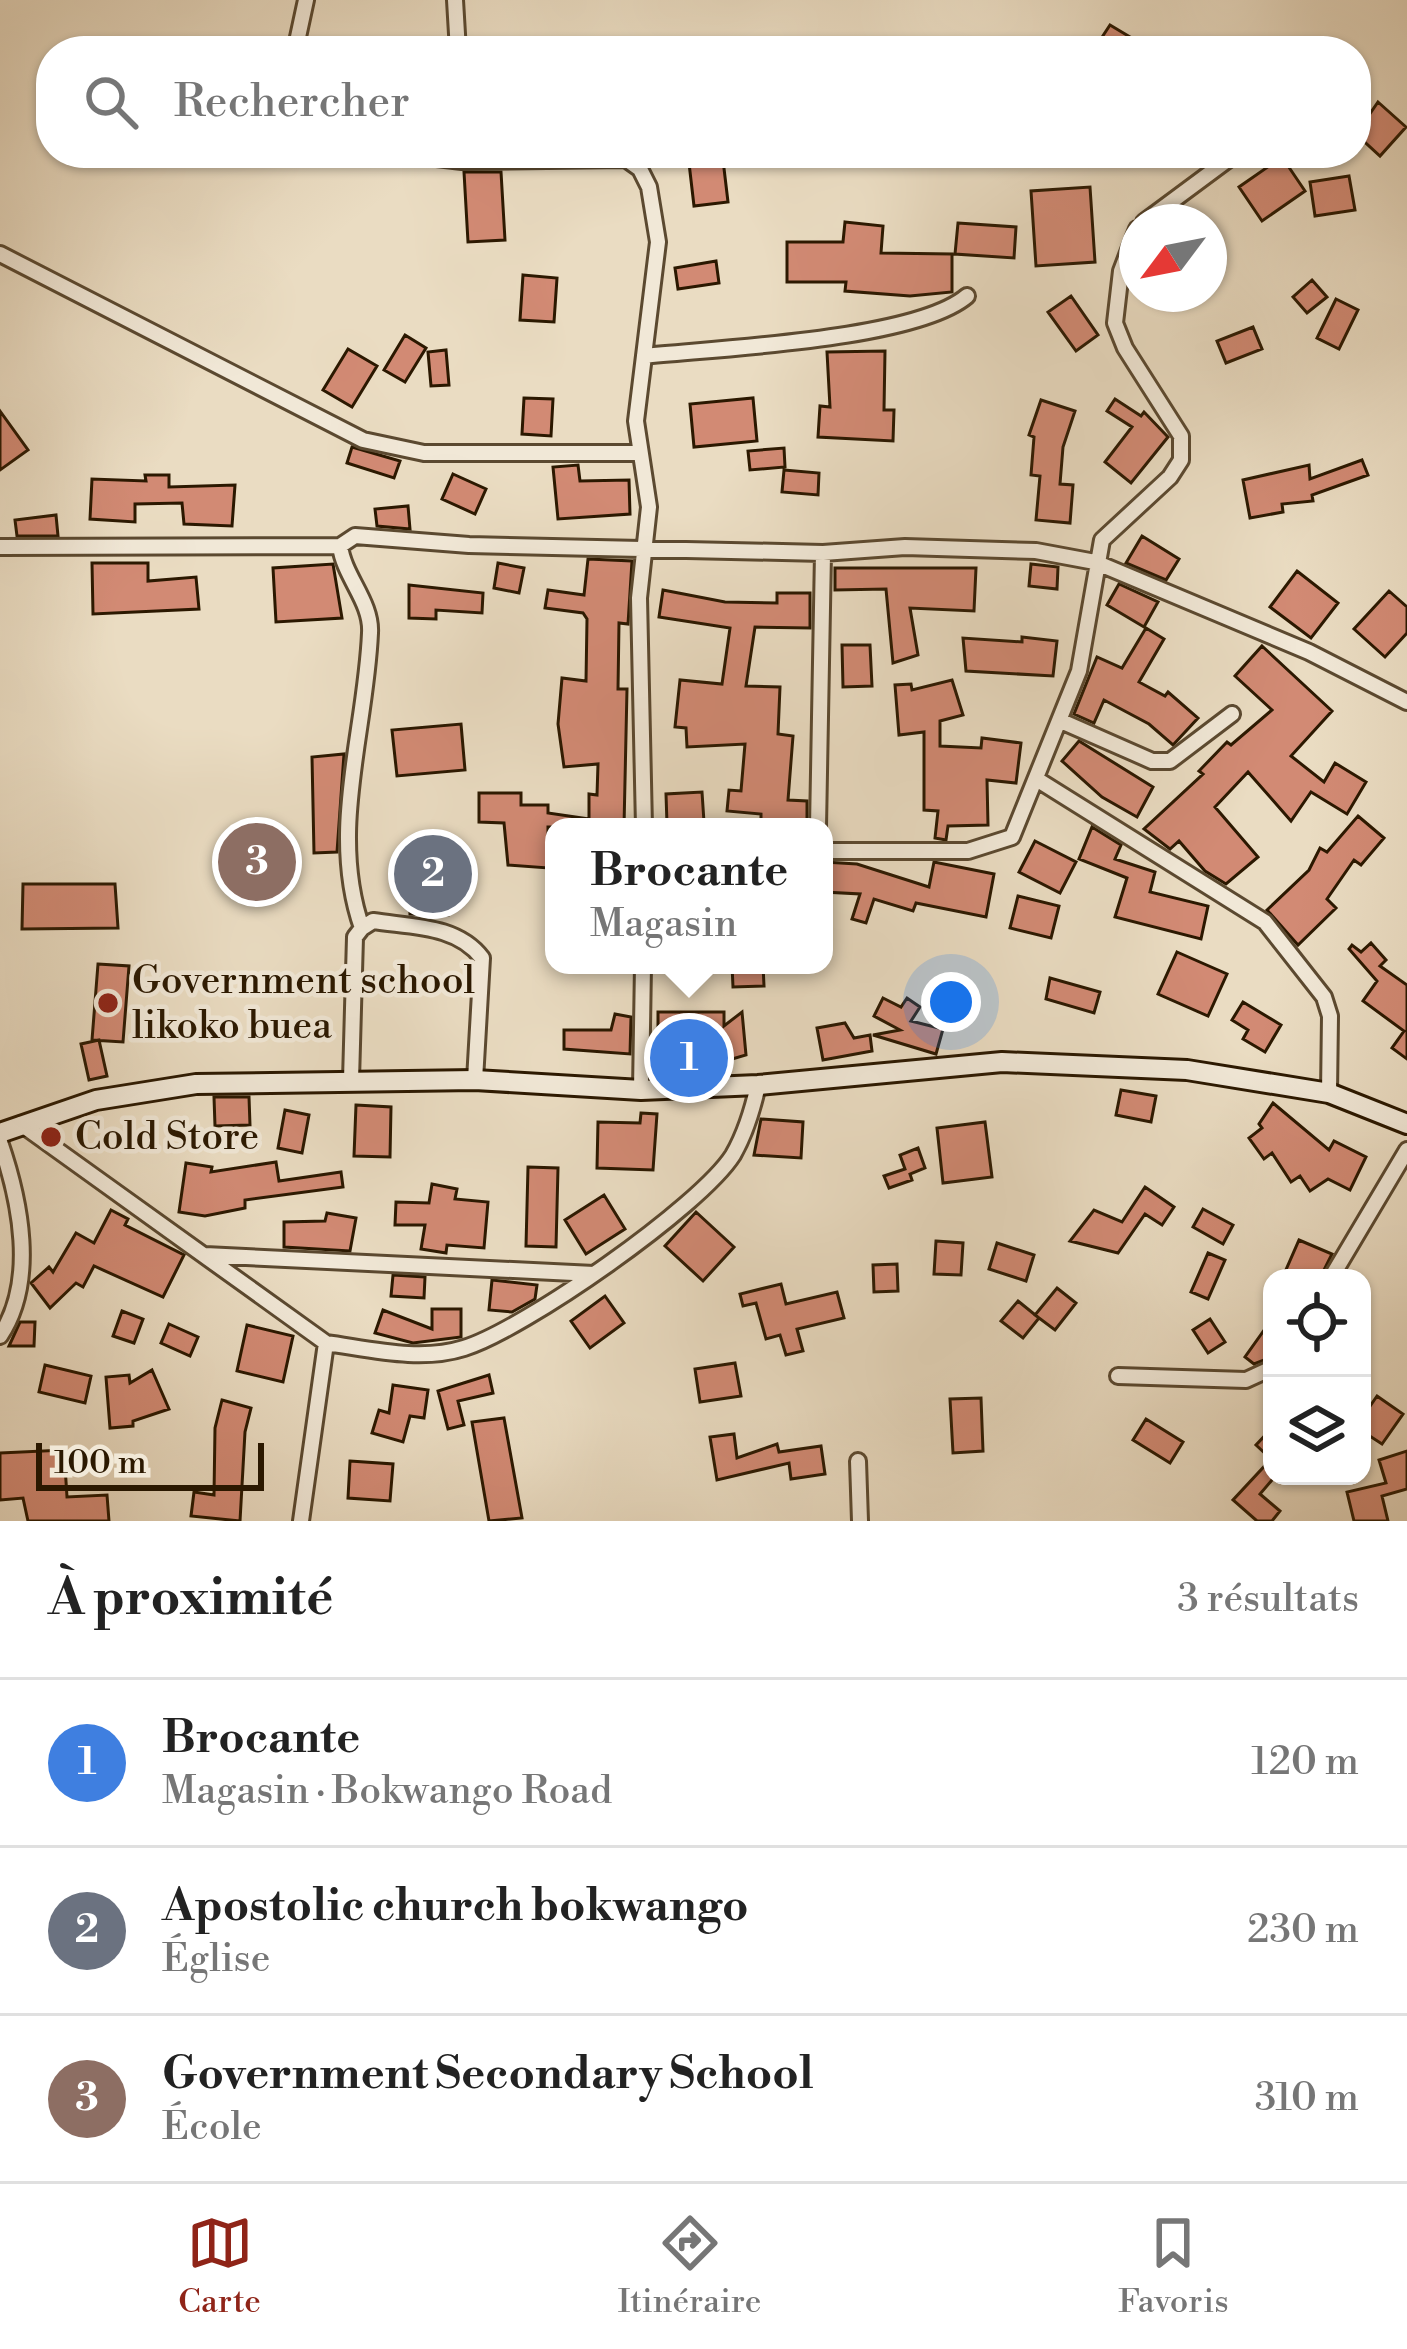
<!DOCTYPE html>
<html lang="fr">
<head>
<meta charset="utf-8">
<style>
  body { margin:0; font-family:"Libre Bodoni",serif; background:#f2f2f2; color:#222 }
  .controls { position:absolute; right:36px; bottom:36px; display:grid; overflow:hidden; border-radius:24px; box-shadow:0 3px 9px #0004 }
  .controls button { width:108px; height:108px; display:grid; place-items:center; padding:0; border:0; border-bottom:3px solid #e0e0e0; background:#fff; color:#222; font:60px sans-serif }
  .compass { position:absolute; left:1119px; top:204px; width:108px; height:108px; border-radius:50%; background:#fff; box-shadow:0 3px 9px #0004; rotate:238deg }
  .scale { position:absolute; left:36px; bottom:30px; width:228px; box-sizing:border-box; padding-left:12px; border:6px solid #2b1800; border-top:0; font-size:33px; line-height:42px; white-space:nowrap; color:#2b1800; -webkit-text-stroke:9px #f1e8d7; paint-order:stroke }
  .you { position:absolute; left:951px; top:1002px; width:42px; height:42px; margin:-30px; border:9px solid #fff; border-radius:50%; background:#1a73e8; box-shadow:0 0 0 18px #1a73e833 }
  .badge { display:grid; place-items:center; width:78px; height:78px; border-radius:50%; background:#8f2418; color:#fff; font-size:39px; font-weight:700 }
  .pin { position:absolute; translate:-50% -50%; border:6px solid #fff; box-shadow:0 3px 12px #0006 }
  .popup { position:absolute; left:545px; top:818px; width:288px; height:156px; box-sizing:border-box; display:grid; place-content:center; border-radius:24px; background:#fff; filter:drop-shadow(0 3px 9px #0005); font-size:39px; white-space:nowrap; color:#767676 }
  .popup b { font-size:45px; color:#222 }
  .popup::after { content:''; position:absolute; left:50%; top:100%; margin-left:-24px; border:24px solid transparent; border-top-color:#fff }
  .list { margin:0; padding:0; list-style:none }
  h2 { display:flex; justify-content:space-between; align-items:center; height:156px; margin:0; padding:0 48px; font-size:51px }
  h2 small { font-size:39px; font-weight:400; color:#767676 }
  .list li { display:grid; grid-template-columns:78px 1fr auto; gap:36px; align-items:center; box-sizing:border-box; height:168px; padding:0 48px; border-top:3px solid #e0e0e0 }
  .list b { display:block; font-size:45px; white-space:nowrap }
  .list p { margin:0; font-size:39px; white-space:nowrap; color:#767676 }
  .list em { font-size:39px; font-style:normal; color:#767676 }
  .icon { flex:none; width:66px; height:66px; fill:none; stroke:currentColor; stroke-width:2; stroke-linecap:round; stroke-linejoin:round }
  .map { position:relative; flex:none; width:1407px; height:1521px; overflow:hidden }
  .search { position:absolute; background:#fff; box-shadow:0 3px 9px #0004; left:36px; right:36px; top:36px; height:132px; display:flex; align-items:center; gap:30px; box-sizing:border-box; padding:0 42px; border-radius:48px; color:#767676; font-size:45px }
  .sheet { height:660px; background:#fff }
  nav { display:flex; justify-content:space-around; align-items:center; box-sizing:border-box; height:168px; border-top:3px solid #e0e0e0; background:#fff; font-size:33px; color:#767676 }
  nav a { display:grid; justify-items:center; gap:6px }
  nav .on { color:#8f2418 }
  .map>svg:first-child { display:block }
  .building { fill:#d28a74; stroke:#2b1800; stroke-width:3 }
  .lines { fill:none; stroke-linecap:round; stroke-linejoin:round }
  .street-casing { stroke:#5b4930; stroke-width:20 }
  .secondary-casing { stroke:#2b1800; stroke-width:24 }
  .street { stroke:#f1e8d7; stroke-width:14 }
  .secondary { stroke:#f1e8d7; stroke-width:18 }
  .poi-dot { fill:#8f2418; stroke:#f1e8d7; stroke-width:4.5 }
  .labels { text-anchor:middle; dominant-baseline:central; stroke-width:9; stroke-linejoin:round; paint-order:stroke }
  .poi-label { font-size:39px; fill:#2b1800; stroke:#f1e8d7; text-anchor:start }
</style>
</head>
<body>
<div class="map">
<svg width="1407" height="1521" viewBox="0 0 1407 1521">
  <rect width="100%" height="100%" fill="#eadcc2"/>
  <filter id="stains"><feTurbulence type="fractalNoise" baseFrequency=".00167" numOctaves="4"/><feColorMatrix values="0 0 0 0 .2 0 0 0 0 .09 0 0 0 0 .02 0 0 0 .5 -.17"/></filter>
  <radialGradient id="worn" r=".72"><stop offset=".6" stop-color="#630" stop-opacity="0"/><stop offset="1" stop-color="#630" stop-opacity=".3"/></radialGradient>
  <path class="building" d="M1110,25L1130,37L1121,51H1093Z
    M1378,102L1406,127L1380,156L1356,134Z
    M1282,157L1305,191L1262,221L1239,187Z
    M723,160L728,202L694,206L689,163Z
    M464,172H501L505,240L468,242Z
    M1349,176L1355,210L1315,216L1310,182Z
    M1090,187L1095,262L1036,266L1031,191Z
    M845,222L883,226L881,253L952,254V292L910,296L845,291L846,282H787V242H843Z
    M958,223L1016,227L1014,258L955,254Z
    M716,261L719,283L678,289L675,268Z
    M523,275L557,278L554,322L520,320Z
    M1312,280L1327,297L1307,313L1293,297Z
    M1071,296L1098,335L1076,351L1048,312Z
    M1336,299L1358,310L1339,349L1317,338Z
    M1253,327L1262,349L1226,363L1217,341Z
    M405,335L426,348L405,382L384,370Z
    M348,349L377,366L352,407L323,390Z
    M446,350L449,385L431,386L428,352Z
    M885,351L884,410H894L893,441L818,437L820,406L830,407L827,352Z
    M524,398L553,399L551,436L522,434Z
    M753,398L757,441L694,447L690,404Z
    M1115,399L1141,416L1144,412L1168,437L1131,483L1105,462L1132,427L1107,411Z
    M1041,400L1075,411L1063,447L1060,484L1073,485L1070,523L1036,520L1040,476L1031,475L1034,437L1029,435Z
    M0,411L28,450L0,470Z
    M352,447L400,461L394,478L347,463Z
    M784,448L785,467L750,470L748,451Z
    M1362,460L1368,475L1312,495L1313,501L1282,504L1283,512L1250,518L1243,480L1309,465L1310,479Z
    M578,465L580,481L629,480L630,514L558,519L553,467Z
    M784,470L819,473L818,495L782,492Z
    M453,474L486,489L475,514L442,499Z
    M145,475H169V487L235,485L232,526L184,524L182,503L135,504V522L90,519L92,479L146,481Z
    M408,506L410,529L377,526L375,509Z
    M56,515L58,536H17L15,520Z
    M1142,536L1179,559L1166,580L1126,563Z
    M588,559L632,561L628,624L619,623L618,689H627L624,827H548V868L508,865L504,823L479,822V793H521V805H548V813L589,819V794L597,795L598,764L564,767L558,724L562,678L586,681L587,619L583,613L545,608L548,590L584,595Z
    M92,563H148V581L196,577L199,609L93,614Z
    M498,563L524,568L519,593L494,588Z
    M333,564L342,618L276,622L273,568Z
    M1031,564L1058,567L1057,589L1029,586Z
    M835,568H976L974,611L910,608L918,655L893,663L886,589L835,590Z
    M1297,571L1338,603L1311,638L1270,607Z
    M1119,584L1158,602L1144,627L1107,605Z
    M409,585L483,593L482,613L436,610V619L409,618Z
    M663,590L725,602L777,603V593H810V628L755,627L746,686L780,687L778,734L793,736L788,800L807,801V827H761V814L727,811L729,790L741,791L745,744L687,747L686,728L675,727L680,680L722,684L730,628L659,617Z
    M1389,591L1407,607V633L1385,657L1354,629Z
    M1146,628L1164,639L1139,682L1165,696L1168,692L1198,718L1173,745L1149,724L1104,700L1094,723L1074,714L1097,657L1122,668Z
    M1022,637L1057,641L1053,676L966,671L963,638L1022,642Z
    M842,645H870L872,686L843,687Z
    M1262,646L1332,711L1291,756L1324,782L1335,763L1366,782L1347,814L1311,792L1291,821L1248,772L1215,807L1258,857L1226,884L1205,871L1179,841L1170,849L1144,829L1203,774L1199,771L1227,742L1231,745L1272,710L1235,676Z
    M952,680L963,715L940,721V746L981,748L982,738L1021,743L1016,783L987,780L988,825L948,826L946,840L935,838L938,811L924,810V732L899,735L895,685L911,684L912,690Z
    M461,724L465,770L397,776L392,730Z
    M1079,741L1153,787L1137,817L1102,797L1062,761Z
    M344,754L337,852L314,853L312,757Z
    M702,792L704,822L667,824L666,794Z
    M1358,816L1384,838L1361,865L1354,860L1327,899L1336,908L1298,945L1267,910L1309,870L1320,848L1327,852Z
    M1092,827L1121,845L1115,859L1155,872L1150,892L1208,906L1201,939L1115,917L1127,878L1079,859Z
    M1035,841L1076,862L1060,893L1019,872Z
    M409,844H447L448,915L410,914Z
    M824,862L857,864L929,887L934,862L994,874L986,917L916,903L913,911L874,899L866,923L852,919L860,894L824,892Z
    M23,884H115L118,928L22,929Z
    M1018,896L1059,906L1051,938L1010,928Z
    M1371,943L1386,960L1380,966L1407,985V1059L1392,1048L1404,1031L1363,1001L1377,981L1349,949L1352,945L1361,952Z
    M1177,952L1227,974L1208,1016L1158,994Z
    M98,964L129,966L123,1042L92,1040Z
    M732,965H763L764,986L733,987Z
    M1050,978L1100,992L1094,1013L1046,999Z
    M883,998L901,1007L907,998L920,1007L911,1021L943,1029L936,1054L873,1035L900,1030L874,1016Z
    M1243,1002L1281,1025L1265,1052L1243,1039L1248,1030L1232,1020Z
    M658,1012H724V1026L742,1012L746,1055L722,1062H658Z
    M615,1014L631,1017L630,1054L564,1049V1030H611Z
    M845,1023L854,1038L870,1035L872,1051L823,1060L817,1028Z
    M99,1040L107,1076L89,1080L81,1044Z
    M1121,1090L1156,1096L1151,1122L1116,1115Z
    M214,1097H249L250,1125L215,1126Z
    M1273,1103L1329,1150L1334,1141L1366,1157L1350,1190L1328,1179L1310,1191L1300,1176L1291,1182L1272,1153L1264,1159L1249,1138L1262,1128L1259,1124Z
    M356,1105L391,1107L390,1157L354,1156Z
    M285,1110L309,1115L302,1153L278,1148Z
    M641,1113L657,1114L653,1170L597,1168L598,1122L640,1123Z
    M761,1119L803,1122L801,1158L754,1155Z
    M985,1122L992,1177L943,1183L937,1128Z
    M918,1148L925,1168L910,1174L912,1180L889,1188L884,1176L905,1169L900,1155Z
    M276,1162L279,1181L341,1172L343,1187L245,1200V1208L205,1216L179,1212L186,1163L212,1167L211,1172Z
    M528,1167L558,1168L556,1247L526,1246Z
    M432,1184L457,1189L455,1199L488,1202L484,1248L447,1245L446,1253L421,1249L425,1225H395L396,1202L429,1203Z
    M1145,1187L1174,1207L1162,1225L1145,1214L1118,1253L1070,1241L1094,1210L1122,1222Z
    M604,1195L625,1229L586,1254L565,1220Z
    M1203,1209L1233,1225L1223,1244L1193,1227Z
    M111,1210L128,1219L125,1225L184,1255L163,1297L94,1266L83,1287L76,1283L50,1308L31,1283L49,1267L53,1272L76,1233L94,1243Z
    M696,1212L734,1247L703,1281L665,1246Z
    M327,1213L356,1218L350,1251L284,1247V1222L325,1221Z
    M1299,1240L1332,1254L1320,1278L1285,1272Z
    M936,1241L963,1243L961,1275L934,1274Z
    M997,1243L1034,1255L1026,1281L989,1269Z
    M1208,1253L1225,1260L1208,1299L1191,1292Z
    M897,1264L898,1291L874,1292L873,1265Z
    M393,1275L425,1277L424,1298L391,1296Z
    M492,1280L537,1285L535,1299L512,1312L489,1310Z
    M781,1284L786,1304L837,1292L844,1318L797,1329L803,1351L786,1355L780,1335L766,1339L756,1303L743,1306L740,1294Z
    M1057,1288L1076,1303L1055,1330L1035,1315Z
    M605,1296L624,1323L590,1348L571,1321Z
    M1018,1301L1039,1318L1023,1338L1001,1321Z
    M432,1309H461V1337L413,1343L375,1333L383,1310L432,1329Z
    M122,1311L143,1319L134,1343L113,1336Z
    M1210,1319L1225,1342L1208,1353L1193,1330Z
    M1272,1319V1357L1254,1364L1245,1357Z
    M20,1322H35L34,1346H9Z
    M169,1324L198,1337L190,1356L161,1343Z
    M247,1325L293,1336L283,1382L237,1371Z
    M735,1363L741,1396L700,1402L695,1369Z
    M45,1365L91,1376L85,1403L39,1392Z
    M152,1370L169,1409L133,1421V1426L110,1428L106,1377L129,1375L130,1383Z
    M489,1375L493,1393L458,1401L464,1425L448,1429L438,1391Z
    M393,1385L428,1390L424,1418L410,1416L403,1442L372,1433L379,1410L389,1413Z
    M1377,1396L1403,1414L1382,1444L1362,1431V1418Z
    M981,1398L983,1451L953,1453L950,1399Z
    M222,1400L251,1408L245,1432L240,1521L191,1516L194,1492L214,1495L215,1428Z
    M504,1418L522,1518L489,1521L472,1422Z
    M1146,1419L1183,1442L1170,1463L1133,1440Z
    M1272,1428V1480L1260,1494L1280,1511L1272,1521H1257L1233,1500L1271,1459L1256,1445Z
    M734,1434L737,1458L777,1444L779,1452L821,1446L825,1474L791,1479L789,1463L717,1480L710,1437Z
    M64,1450L67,1497L107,1495L109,1521H28L23,1498L0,1500V1453Z
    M1407,1451V1489L1382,1496L1388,1521H1354L1347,1492L1386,1483L1379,1460Z
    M350,1461L393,1464L390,1501L348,1498Z"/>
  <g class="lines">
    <g class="street-casing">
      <path id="street" d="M455,0L458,51
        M295,51L306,0
        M394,153L462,161L626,159L640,169L649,187L658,242L636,421L649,507L639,598L644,827
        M1144,222L1237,153
        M0,254L363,440L424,453H637
        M644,356C719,348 915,340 967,296
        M340,546C344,577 372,602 370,633C366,731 328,831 362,928L355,937L351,1080
        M0,547L340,546L355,536L469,545L823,553L905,547L1036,551L1095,562L1309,652L1407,702
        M1061,721L1152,761H1170L1232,714
        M1038,780L1265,922L1324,997L1330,1016L1329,1093
        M818,827L823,553
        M824,851H968L1012,837L1079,671L1102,540L1170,477L1181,460V436L1125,348L1115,323L1121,271L1137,229
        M362,928L373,921C412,927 457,925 482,958L475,1080
        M641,1090L643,965
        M21,1124L326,1343L301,1521
        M0,1142C20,1200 37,1281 0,1336
        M205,1255L594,1274
        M1331,1278L1407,1150
        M326,1343C370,1349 420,1362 464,1348C523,1330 700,1207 733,1155C745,1134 753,1108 758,1085
        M1118,1376L1246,1380L1272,1368
        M858,1461L860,1521"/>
    </g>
    <g class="secondary-casing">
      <path id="secondary" d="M0,1133L96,1100L196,1084L475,1080L641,1090L758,1085L1002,1062L1187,1070L1329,1093L1407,1124"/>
    </g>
    <use href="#street" class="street"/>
    <use href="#secondary" class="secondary"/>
  </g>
  <g class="poi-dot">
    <circle cx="108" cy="1003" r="12"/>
    <circle cx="51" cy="1137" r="12"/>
  </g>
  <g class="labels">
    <g class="poi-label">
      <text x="132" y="981">Government school<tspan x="132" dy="45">likoko buea</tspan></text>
      <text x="75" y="1137">Cold Store</text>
    </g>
  </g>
  <rect width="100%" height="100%" filter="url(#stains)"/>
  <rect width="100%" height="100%" fill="url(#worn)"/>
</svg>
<div class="controls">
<button><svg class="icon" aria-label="locate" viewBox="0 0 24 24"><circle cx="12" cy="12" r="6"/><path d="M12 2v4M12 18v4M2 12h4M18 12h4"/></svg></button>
<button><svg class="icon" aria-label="layers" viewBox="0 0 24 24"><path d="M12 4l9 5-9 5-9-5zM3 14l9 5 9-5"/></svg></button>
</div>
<svg class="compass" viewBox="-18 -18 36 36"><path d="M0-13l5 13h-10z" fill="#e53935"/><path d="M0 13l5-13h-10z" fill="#767676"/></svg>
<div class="scale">100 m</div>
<div class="you"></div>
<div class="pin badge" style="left:689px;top:1058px;background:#3f7fe0">1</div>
<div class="popup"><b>Brocante</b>Magasin</div>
<div class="pin badge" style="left:433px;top:874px;background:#6b7280">2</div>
<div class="pin badge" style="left:257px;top:862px;background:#8d6e63">3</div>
<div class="search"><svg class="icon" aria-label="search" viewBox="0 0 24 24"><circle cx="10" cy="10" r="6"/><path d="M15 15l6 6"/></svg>Rechercher</div>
</div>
<section class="sheet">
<h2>À proximité<small>3 résultats</small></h2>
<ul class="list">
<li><span class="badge" style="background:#3f7fe0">1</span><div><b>Brocante</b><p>Magasin · Bokwango Road</p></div><em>120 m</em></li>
<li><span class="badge" style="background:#6b7280">2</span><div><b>Apostolic church bokwango</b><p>Église</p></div><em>230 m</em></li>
<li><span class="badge" style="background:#8d6e63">3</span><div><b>Government Secondary School</b><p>École</p></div><em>310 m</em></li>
</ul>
</section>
<nav>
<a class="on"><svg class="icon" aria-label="map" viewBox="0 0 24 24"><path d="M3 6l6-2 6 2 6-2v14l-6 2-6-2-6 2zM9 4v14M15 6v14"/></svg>Carte</a>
<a><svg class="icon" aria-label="directions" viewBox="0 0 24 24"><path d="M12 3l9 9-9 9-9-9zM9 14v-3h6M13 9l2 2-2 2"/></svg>Itinéraire</a>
<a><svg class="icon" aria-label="saved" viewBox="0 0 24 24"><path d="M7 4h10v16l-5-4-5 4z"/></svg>Favoris</a>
</nav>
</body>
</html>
